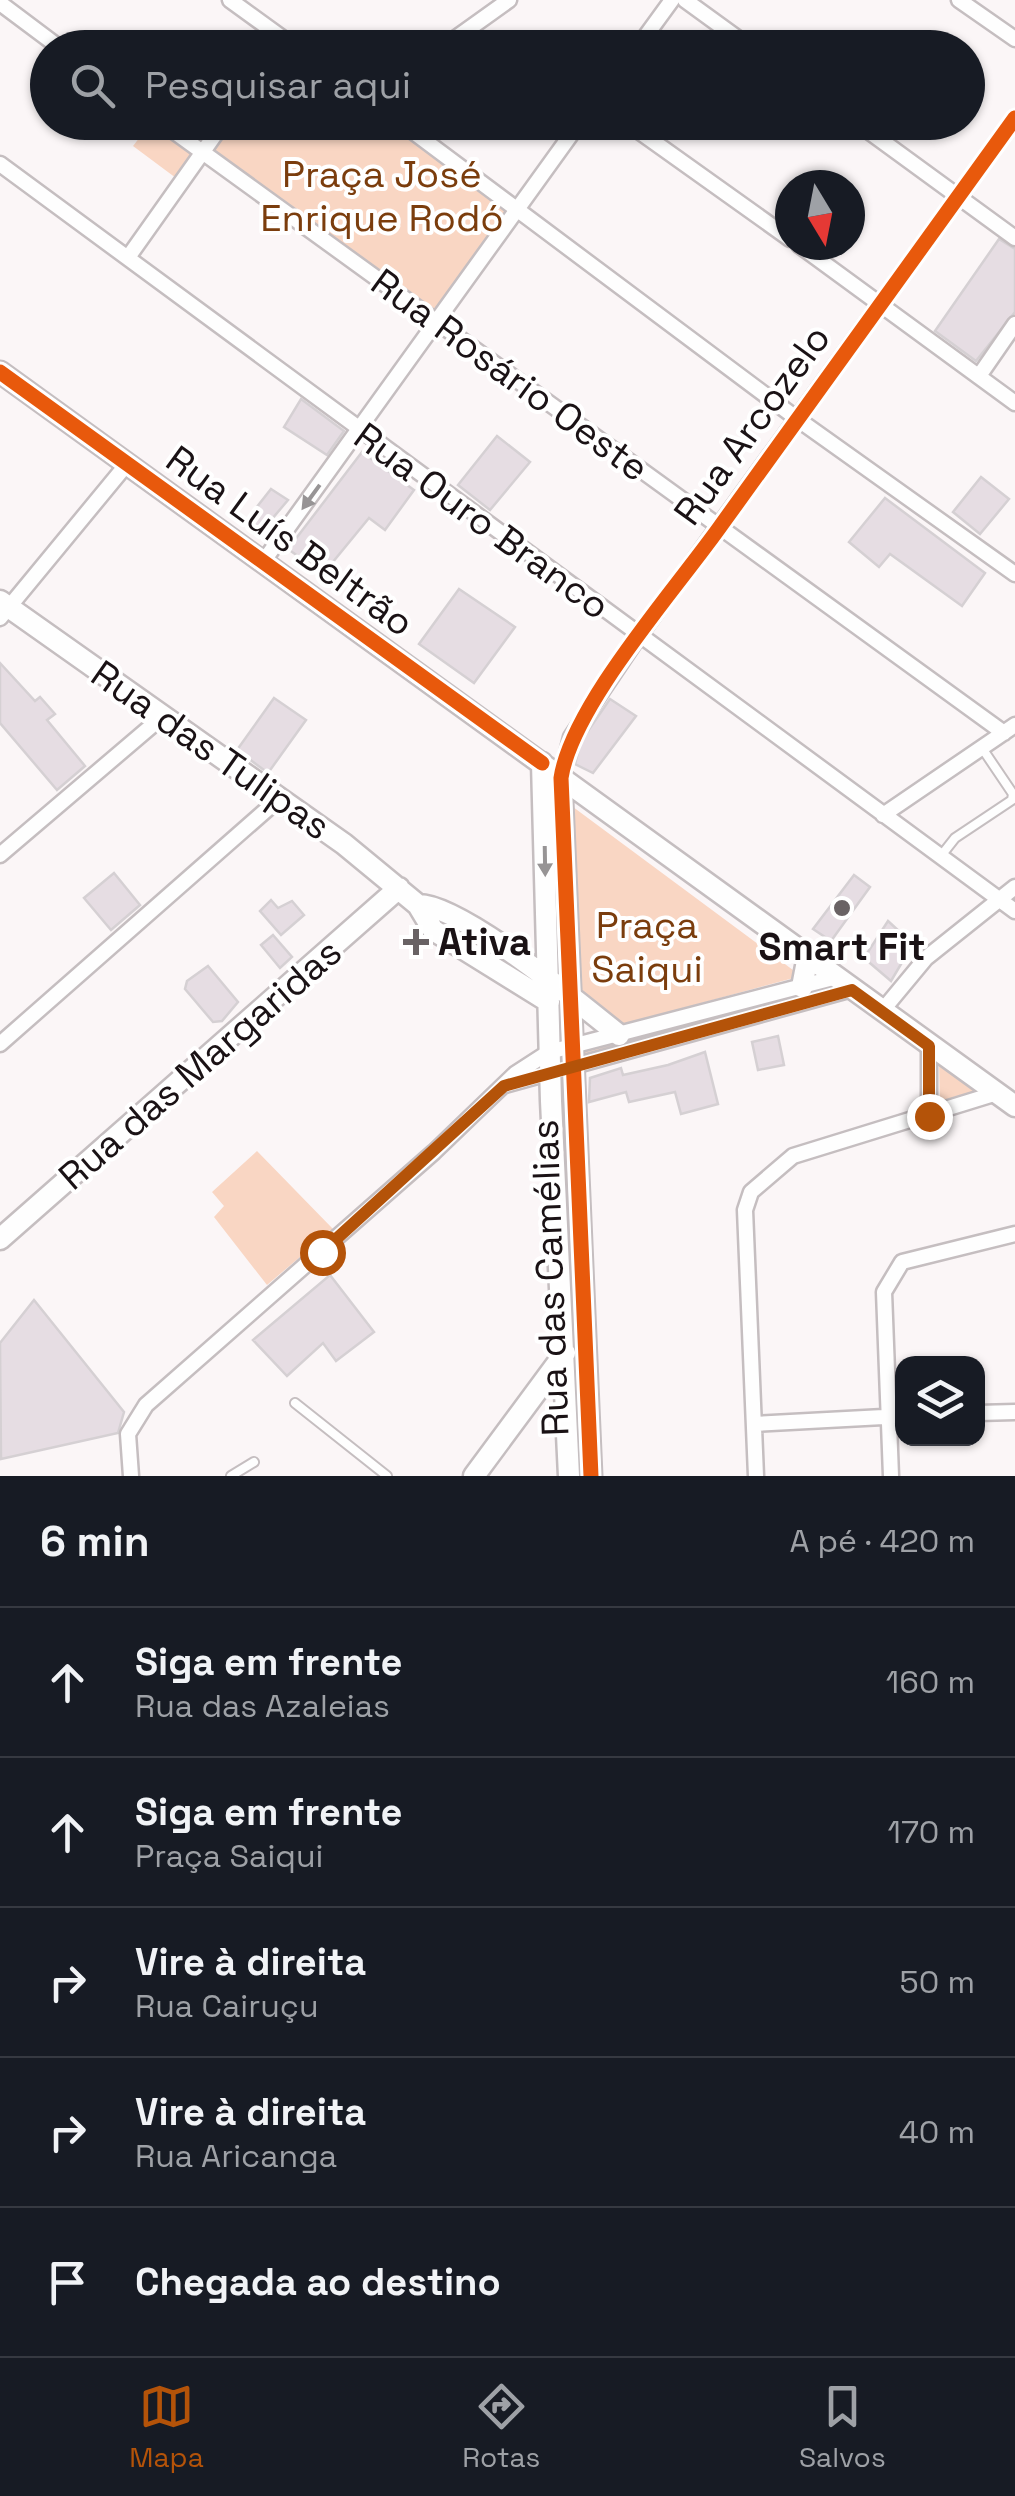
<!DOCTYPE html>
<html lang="pt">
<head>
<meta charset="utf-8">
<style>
  body { margin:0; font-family:"Space Grotesk",sans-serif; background:#242831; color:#f1f3f6 }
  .controls { position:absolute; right:30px; bottom:30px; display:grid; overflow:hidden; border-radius:20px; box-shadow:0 2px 8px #0004 }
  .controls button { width:90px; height:90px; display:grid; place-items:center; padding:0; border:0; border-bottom:2px solid #363941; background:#171b24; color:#f1f3f6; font:50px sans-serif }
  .compass { position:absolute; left:775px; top:170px; width:90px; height:90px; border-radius:50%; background:#171b24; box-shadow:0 2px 8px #0004; rotate:170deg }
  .stop { position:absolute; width:30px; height:30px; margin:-22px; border:8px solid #b45309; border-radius:50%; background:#fff }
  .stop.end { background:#b45309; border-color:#fff; box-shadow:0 2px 10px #0008 }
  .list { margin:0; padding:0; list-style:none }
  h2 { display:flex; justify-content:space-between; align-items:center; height:130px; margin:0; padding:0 40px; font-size:42px }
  h2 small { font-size:32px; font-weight:400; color:#9ea1a6 }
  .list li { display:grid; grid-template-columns:65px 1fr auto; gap:30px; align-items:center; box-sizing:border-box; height:150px; padding:0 40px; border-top:2px solid #363941 }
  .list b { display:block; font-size:38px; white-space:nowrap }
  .list p { margin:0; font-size:32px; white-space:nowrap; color:#9ea1a6 }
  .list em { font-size:32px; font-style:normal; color:#9ea1a6 }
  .icon { flex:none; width:55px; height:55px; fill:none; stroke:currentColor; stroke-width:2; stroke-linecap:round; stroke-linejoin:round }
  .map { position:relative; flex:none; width:1015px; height:1476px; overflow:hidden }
  .search { position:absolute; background:#171b24; box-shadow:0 2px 8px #0004; left:30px; right:30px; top:30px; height:110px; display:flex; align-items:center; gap:25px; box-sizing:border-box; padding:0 35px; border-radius:55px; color:#9ea1a6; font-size:38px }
  .sheet { height:880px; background:#171b24 }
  nav { display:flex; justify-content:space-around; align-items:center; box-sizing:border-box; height:140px; border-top:2px solid #363941; background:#171b24; font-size:28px; color:#9ea1a6 }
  nav a { display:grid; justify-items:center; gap:5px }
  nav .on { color:#b45309 }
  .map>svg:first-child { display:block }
  .green { fill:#f9d6c3 }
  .building { fill:#e6dde3; stroke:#d5d0d3; stroke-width:2.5 }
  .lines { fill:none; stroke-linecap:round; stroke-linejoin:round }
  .lane-casing { stroke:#c5bec0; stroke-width:12 }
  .street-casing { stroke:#c5bec0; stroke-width:19 }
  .secondary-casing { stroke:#c5bec0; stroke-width:25 }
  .lane { stroke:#fefefe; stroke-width:8 }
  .street { stroke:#fefefe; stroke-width:14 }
  .secondary { stroke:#fefefe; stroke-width:20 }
  .cycleway-casing { stroke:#fff; stroke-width:21 }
  .cycleway { stroke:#e8590c; stroke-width:15 }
  .oneway { fill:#979495 }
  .route { stroke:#b45309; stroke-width:12 }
  .poi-dot { fill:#696264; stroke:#fff; stroke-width:4 }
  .labels { text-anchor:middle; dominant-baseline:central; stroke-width:8; stroke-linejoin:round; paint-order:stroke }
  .park-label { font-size:38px; fill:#7b3d0d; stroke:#fff }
  .street-label { font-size:38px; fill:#1a1215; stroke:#fff }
  .poi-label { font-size:38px; font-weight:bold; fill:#1a1215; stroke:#fff; text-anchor:start }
</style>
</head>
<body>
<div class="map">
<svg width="1015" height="1476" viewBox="0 0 1015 1476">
  <rect width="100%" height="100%" fill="#fbf6f7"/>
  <path class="green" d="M151,123H161L204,153L224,123H399L515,209L439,321L205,154L180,181L133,146Z
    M569,804L801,976L617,1026L575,991L574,964L580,959Z
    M828,985L827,991L585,1060L581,1056V1047Z
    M939,1063L980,1091L940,1106Z
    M558,1074L567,1076L576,1330L572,1332Z
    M257,1151L333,1229L267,1285L214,1217L224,1206L212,1192Z"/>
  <path class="building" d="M999,239L1015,249V312L976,361L935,331Z
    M301,399L344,431L327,455L284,427Z
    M497,436L530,462L490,510L458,485Z
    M362,452L414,490L385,530L369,518L323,574L288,549Z
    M981,477L1009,499L980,534L953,512Z
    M271,489L288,500L261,532L245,522Z
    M885,498L985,573L962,606L890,554L879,567L849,542Z
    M459,589L515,627L474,683L419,644Z
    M0,663L35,701L40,697L55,714L47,720L85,766L57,790L0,723Z
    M274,698L306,720L268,773L237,750Z
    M610,699L636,716L593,773L575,764L581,741Z
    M114,873L140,905L111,930L84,898Z
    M854,875L870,887L831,941L813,929Z
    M271,900L278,908L292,901L304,915L281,935L260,911Z
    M888,921L913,944L891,981L864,958Z
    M273,935L292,957L280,968L261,945Z
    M208,966L238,1002L222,1021L213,1022L185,989L187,981Z
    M778,1036L784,1065L758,1070L752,1042Z
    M705,1052L718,1104L681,1114L675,1092L629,1102L626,1092L589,1102L590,1078L621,1068L623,1075L668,1065Z
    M330,1275L374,1332L336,1361L323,1343L287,1376L253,1340Z
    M34,1300L124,1412L118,1433L1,1459L0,1343Z"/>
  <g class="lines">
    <g class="lane-casing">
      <path id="lane" d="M940,857L955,838L1012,800L1013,794L982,748
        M295,1403L387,1476
        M231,1476L254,1462"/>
    </g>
    <g class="street-casing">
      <path id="street" d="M230,0L296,48
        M685,0L751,48
        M959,0L1015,39
        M0,3L60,48
        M442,48L509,0
        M637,48L672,0
        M161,122L1004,733
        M400,122L796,418L1015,574
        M626,122L790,239
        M856,122L1015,238
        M0,164L1015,911
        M799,245L1015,403
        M129,256L224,122
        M979,376L1015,324
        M263,562L580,122
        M0,618L127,464
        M561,778L571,737L639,636L1015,118
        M883,815L1015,725
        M0,855L162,717
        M882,1011L926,958L1015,887
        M0,1044L281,797
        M505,1085L852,989
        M929,1116V1046
        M978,1413L1015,1412
        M754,1424L902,1416
        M131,1476L128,1434L146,1405L434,1152L515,1074L549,1052L837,977
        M756,1476L745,1210L751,1192L793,1156L997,1093
        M891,1476L884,1292L902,1262L1015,1234"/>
    </g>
    <g class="secondary-casing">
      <path id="secondary" d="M0,372L1015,1106
        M0,601L344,844L418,905L433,930L549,1002
        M542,763L551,1101L569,1476
        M561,778L591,1476
        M418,905C459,903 583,1006 619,1035
        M802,987L808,956
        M0,1239L399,888
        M474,1476L565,1353"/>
    </g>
    <use href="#lane" class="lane"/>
    <use href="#street" class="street"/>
    <use href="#secondary" class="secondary"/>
    <g class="cycleway-casing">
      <path id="cycleway" d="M0,372L542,763
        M591,1476L561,778C572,705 677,588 722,524C819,388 917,253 1015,118"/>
    </g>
    <use href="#cycleway" class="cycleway"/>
  </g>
  <defs><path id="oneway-solid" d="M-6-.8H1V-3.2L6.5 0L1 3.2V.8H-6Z" transform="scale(2.5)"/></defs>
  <g class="oneway">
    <use href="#oneway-solid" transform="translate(311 497) rotate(126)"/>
    <use href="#oneway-solid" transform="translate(545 861) rotate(89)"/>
  </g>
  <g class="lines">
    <path class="route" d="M322,1252L504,1086L852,990L929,1046V1116"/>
  </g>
  <g class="poi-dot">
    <circle cx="842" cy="908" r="10"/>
    <path d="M411 927h10v10h10v10h-10v10h-10v-10h-10v-10h10z"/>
  </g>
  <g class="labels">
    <g class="park-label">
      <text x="382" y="174">Praça José<tspan x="382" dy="44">Enrique Rodó</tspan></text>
      <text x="647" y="925">Praça<tspan x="647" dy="44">Saiqui</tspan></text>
    </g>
    <g class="street-label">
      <text transform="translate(510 375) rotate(36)">Rua Rosário Oeste</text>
      <text transform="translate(752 425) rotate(-54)">Rua Arcozelo</text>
      <text transform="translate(482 521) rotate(36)">Rua Ouro Branco</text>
      <text transform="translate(290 541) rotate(36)">Rua Luís Beltrão</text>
      <text transform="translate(211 750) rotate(35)">Rua das Tulipas</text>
      <text transform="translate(200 1064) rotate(-41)">Rua das Margaridas</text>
      <text transform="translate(550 1278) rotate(-92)">Rua das Camélias</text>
    </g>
    <g class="poi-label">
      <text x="438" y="942">Ativa</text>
      <text x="842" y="947" text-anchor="middle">Smart Fit</text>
    </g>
  </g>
</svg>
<div class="controls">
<button><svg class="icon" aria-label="layers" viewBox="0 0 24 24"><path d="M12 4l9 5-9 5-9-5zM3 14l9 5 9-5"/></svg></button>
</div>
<svg class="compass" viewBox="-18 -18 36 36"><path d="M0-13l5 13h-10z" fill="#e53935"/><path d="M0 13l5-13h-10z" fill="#9ea1a6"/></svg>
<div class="stop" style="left:322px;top:1252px"></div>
<div class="stop end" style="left:929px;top:1116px"></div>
<div class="search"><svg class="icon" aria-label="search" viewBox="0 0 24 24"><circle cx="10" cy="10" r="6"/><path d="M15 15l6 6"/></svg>Pesquisar aqui</div>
</div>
<section class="sheet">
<h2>6 min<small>A pé · 420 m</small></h2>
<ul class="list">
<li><svg class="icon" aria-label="ahead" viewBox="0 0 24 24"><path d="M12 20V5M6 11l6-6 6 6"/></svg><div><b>Siga em frente</b><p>Rua das Azaleias</p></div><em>160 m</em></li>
<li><svg class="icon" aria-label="ahead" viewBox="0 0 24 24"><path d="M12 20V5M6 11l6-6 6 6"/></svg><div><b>Siga em frente</b><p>Praça Saiqui</p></div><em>170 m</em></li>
<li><svg class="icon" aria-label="right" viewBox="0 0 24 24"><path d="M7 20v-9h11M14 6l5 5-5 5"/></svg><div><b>Vire à direita</b><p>Rua Cairuçu</p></div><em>50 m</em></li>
<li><svg class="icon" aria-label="right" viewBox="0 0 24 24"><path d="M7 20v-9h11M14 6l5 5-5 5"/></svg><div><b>Vire à direita</b><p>Rua Aricanga</p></div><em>40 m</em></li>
<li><svg class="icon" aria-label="arrive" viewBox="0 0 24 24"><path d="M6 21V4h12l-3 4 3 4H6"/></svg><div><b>Chegada ao destino</b></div></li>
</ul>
</section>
<nav>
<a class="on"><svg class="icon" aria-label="map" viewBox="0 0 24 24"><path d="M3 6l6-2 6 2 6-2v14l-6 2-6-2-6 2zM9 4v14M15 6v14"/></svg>Mapa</a>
<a><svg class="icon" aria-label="directions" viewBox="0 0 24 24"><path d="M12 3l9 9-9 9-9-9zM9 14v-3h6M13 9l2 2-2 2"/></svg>Rotas</a>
<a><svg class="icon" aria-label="saved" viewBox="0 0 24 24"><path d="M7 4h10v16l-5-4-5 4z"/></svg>Salvos</a>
</nav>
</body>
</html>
